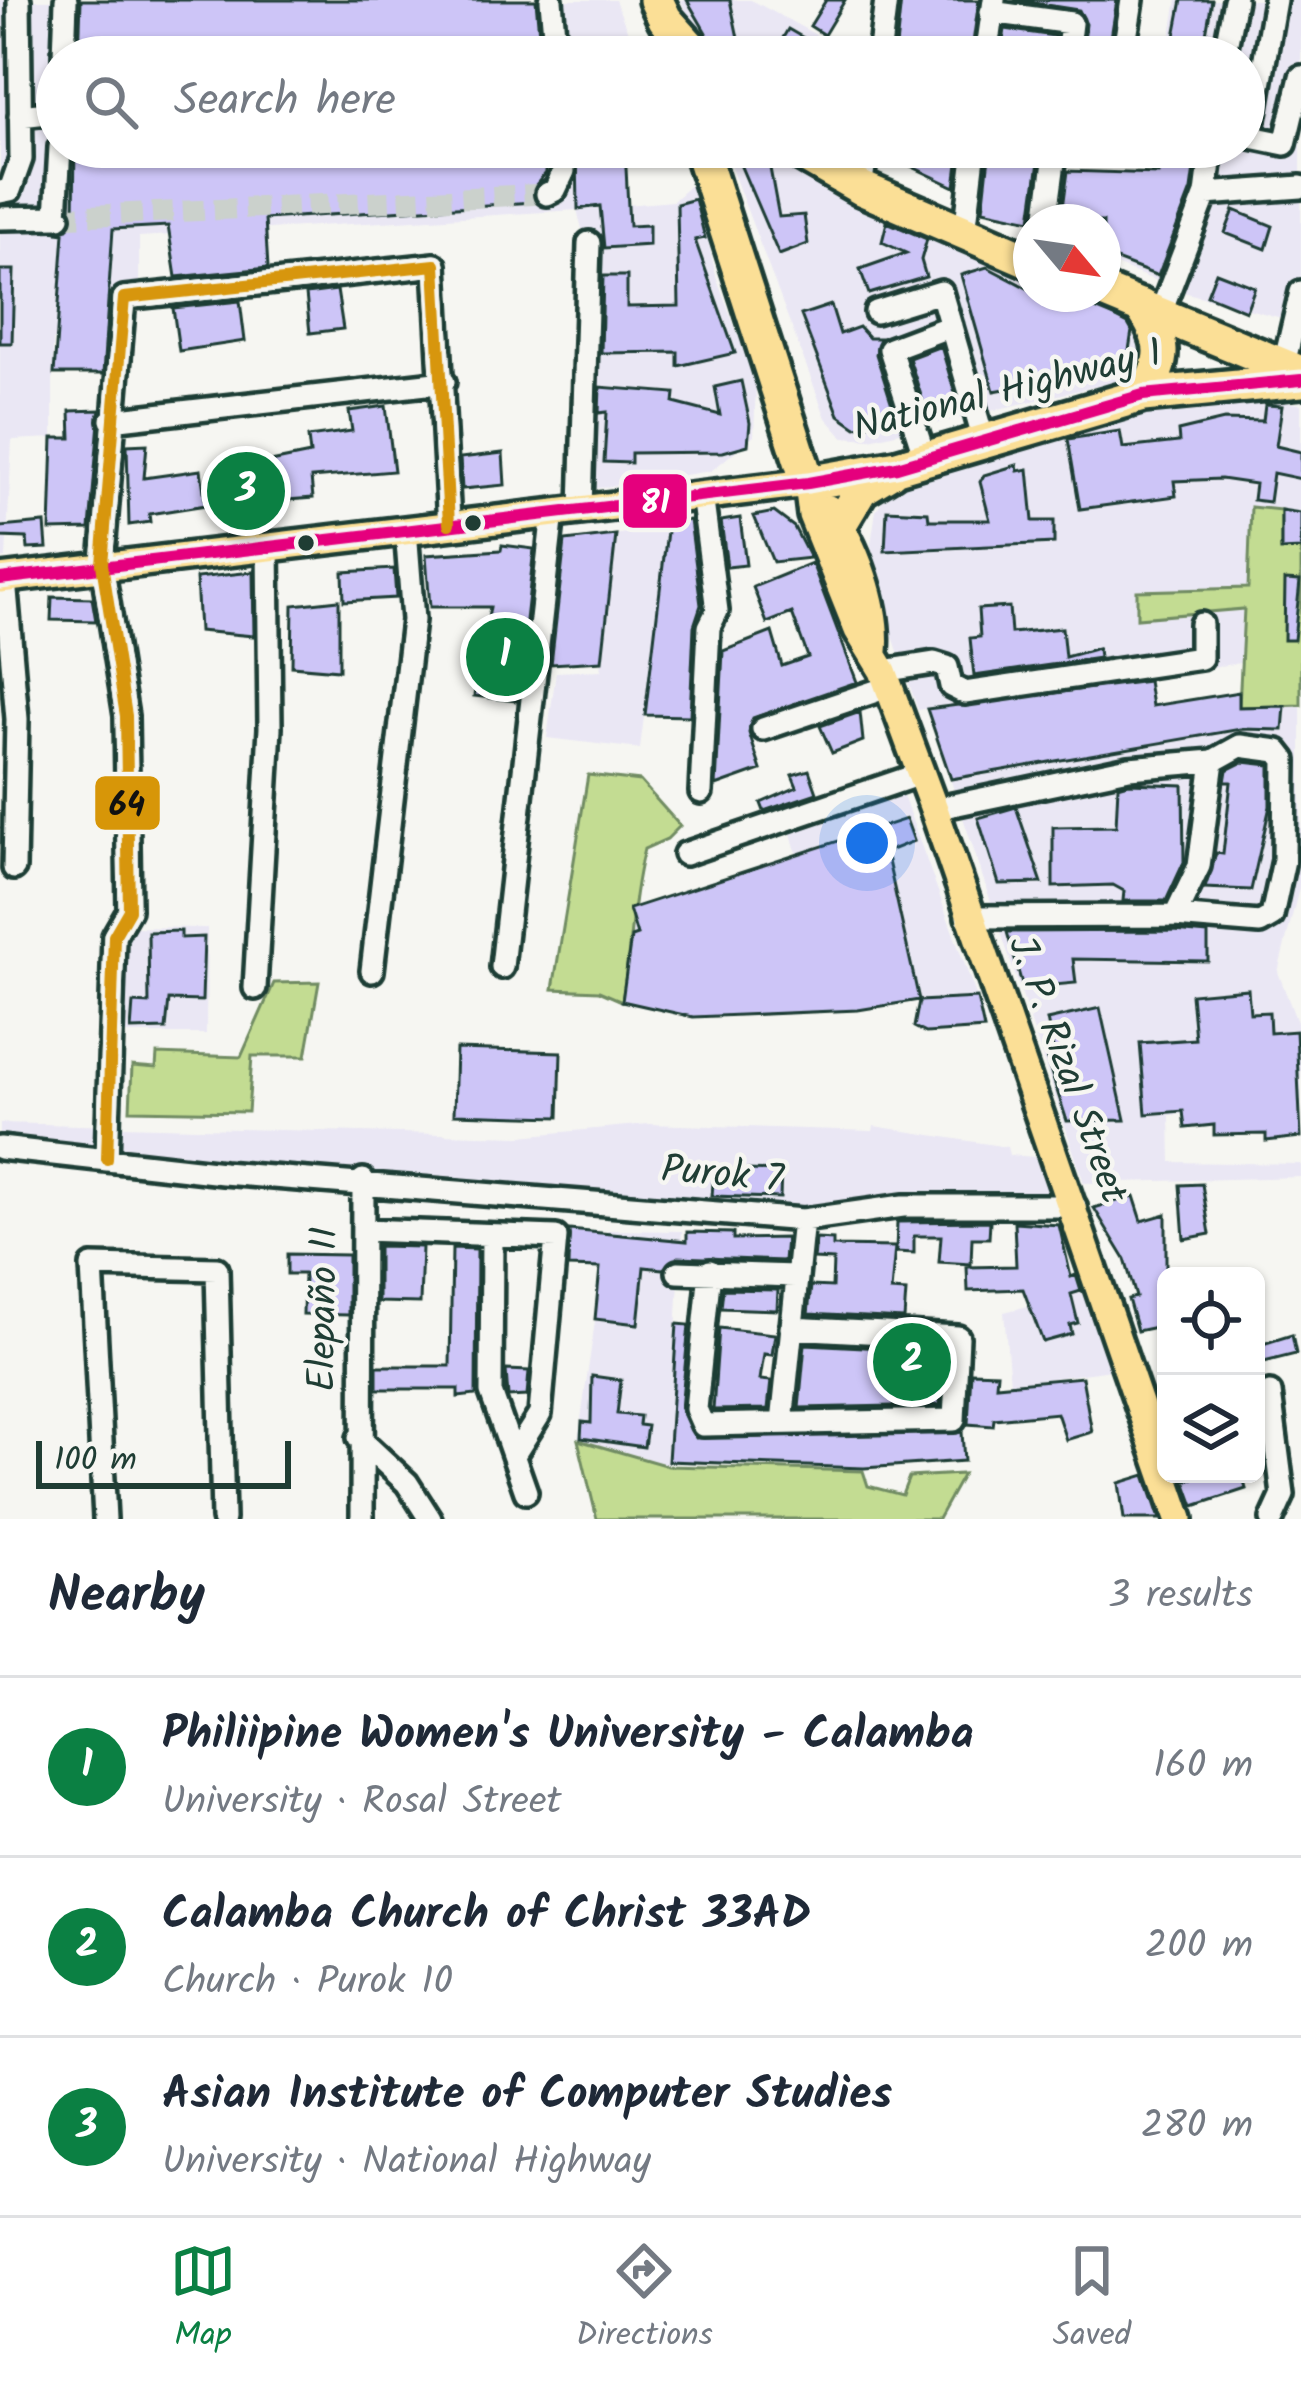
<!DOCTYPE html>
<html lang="en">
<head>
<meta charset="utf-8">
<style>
  body { margin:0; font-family:Kalam,sans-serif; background:#f2f2f3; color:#1f2937 }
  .controls { position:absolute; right:36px; bottom:36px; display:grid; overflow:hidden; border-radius:18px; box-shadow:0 3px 9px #0004 }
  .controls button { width:108px; height:108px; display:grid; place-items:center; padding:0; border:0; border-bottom:3px solid #e0e1e3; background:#fff; color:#1f2937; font:60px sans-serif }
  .compass { position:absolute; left:1013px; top:204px; width:108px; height:108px; border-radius:50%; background:#fff; box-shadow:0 3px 9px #0004; rotate:119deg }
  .scale { position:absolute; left:36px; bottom:30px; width:255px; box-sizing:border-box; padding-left:12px; border:6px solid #1f3d34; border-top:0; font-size:33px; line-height:42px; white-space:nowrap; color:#1f3d34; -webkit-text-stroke:9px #f6f6f2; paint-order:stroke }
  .you { position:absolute; left:867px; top:843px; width:42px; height:42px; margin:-30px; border:9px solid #fff; border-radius:50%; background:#1a73e8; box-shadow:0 0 0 18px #1a73e833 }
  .badge { display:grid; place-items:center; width:78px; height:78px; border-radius:50%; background:#0b8043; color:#fff; font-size:39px; font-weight:700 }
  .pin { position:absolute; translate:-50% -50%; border:6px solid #fff; box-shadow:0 3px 12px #0006 }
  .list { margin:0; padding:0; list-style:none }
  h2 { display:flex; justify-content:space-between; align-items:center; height:156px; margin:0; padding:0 48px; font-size:51px }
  h2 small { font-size:39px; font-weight:400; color:#747a83 }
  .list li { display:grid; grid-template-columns:78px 1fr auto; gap:36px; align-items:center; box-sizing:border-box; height:180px; padding:0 48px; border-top:3px solid #e0e1e3 }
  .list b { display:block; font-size:45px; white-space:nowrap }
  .list p { margin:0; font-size:39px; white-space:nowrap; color:#747a83 }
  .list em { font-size:39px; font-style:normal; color:#747a83 }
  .icon { flex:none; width:66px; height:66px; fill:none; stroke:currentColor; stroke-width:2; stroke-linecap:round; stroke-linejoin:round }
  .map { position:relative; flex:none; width:1301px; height:1519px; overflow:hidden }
  .search { position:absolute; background:#fff; box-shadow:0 3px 9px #0004; left:36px; right:36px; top:36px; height:132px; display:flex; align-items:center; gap:30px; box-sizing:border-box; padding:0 42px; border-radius:66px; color:#747a83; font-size:45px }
  .sheet { height:696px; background:#fff }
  nav { display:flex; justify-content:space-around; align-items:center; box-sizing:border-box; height:168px; border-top:3px solid #e0e1e3; background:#fff; font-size:33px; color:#747a83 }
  nav a { display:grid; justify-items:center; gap:6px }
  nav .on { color:#0b8043 }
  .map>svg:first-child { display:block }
  .built { fill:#eae7f4 }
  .green { fill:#c3dc92; stroke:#718c63; stroke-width:3 }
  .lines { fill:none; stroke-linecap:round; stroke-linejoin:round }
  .stream { stroke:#5b969c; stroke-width:4.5 }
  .building { fill:#cdc5f7; stroke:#1f3d34; stroke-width:3 }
  .minor-tunnel { stroke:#cbd1cc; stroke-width:21; stroke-dasharray:21 10; stroke-linecap:butt }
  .minor-casing { stroke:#1f3d34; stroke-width:30 }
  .major-casing { stroke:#1f3d34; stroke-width:36 }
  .highway-casing { stroke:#1f3d34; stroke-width:42 }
  .minor { stroke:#f6f6f2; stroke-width:21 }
  .major { stroke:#fbdf96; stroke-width:27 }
  .highway { stroke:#fbdf96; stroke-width:33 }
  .bus-1-casing { stroke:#f6f6f2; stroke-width:21 }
  .bus-2-casing { stroke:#f6f6f2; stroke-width:21 }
  .bus-1 { stroke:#e5007d; stroke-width:12 }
  .bus-2 { stroke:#d79608; stroke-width:12 }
  .bus-dot { fill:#1f3d34; stroke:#f6f6f2; stroke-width:4.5 }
  .labels { text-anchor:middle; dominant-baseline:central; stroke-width:9; stroke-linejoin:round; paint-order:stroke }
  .street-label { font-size:39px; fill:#1f3d34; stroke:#f6f6f2 }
  .line-badge { stroke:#f6f6f2; stroke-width:4.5 }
  .badge-label { font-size:33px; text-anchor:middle; font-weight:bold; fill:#fff }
  .pale-badge-label { font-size:33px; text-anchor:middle; font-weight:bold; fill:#111 }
</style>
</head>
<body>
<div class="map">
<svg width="1301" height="1519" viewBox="0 0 1301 1519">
  <rect width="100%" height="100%" fill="#f6f6f2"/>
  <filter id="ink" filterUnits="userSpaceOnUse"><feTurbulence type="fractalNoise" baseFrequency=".00833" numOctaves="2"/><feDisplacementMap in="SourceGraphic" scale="24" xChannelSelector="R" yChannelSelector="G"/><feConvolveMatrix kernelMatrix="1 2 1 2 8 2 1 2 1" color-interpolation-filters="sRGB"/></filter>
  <g filter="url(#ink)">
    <path class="built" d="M0,0H615L638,57H57V147H573L579,209L673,201L695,181L716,276L756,383L754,436L711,471L579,491L586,244L577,210L139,237V290L108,293V338L53,340V438L12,440L6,558L0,559Z
      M681,0H751L822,38L811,57H714L694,34Z
      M1177,0H1301V323L1187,293L1103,260V222H1061L1066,171L1150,173L1154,147H1244V57H1167Z
      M757,153L786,159L1031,278V294H1067L1134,321L1149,348L1114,382L870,439L843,437L826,418L730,165Z
      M1228,396L1301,404V513L1251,507L1248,588L1138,591V618L1244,608L1240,663L918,710L884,610L871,544L876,510L890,489L1087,422Z
      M668,523L640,749L547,738L556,672L601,670L616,535Z
      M1239,692V707L1301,705V880L1278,972L1301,1033V1105L1170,1115L1171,1162L1301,1164V1177L1084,1183L938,742Z
      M901,790L977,998L693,1017L622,1001L631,937L629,909L797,855L789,826Z
      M124,927L207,928L206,1034H123Z
      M0,1123L520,1136L648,1124L873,1131L874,1126L1007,1147L1009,1155L1049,1158L1064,1201L905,1195L795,1220L528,1187L269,1170L0,1142Z
      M608,1230L682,1231L668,1466L578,1440Z
      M1084,1292L1111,1370L1010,1384L1004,1312Z"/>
    <path class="green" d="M1251,507L1281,510V549H1301V705L1239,707L1244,609L1137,618V591L1248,588Z
      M588,775L640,781L680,826L667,839L644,849C631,901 631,948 622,1001L599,991L553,989Z
      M319,982L306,1056H252L248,1112L130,1110L132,1066L156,1068L157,1054L241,1057L274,983Z
      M578,1440L668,1466L863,1471L868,1486L902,1495L909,1477L963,1474L938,1519H597Z"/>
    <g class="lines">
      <path class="stream" d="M55,93V60"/>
    </g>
    <path class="building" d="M81,0H536L541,57H79Z
      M687,0H730L742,57H720Z
      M826,0H845L824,35L810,26Z
      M901,0H979L971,57L895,56Z
      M1014,0H1117L1108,57H1082L1086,24L1079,10Z
      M1182,0H1212L1202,57H1171Z
      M788,29L814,44L807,57H772Z
      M1005,29L1054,36L1052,57H1001Z
      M75,147H546V173L534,187V202L265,219L268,268L176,277L168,226L113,229L103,374H54L64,233L57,232L68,229L74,218Z
      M882,147H960L955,187L881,152Z
      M990,147H1041L1031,220L983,210Z
      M1161,147H1197L1191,190L1158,276L1103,255V222H1061L1068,171L1158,174Z
      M625,149L629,226L649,225V245L604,248L600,206L578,209L577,152Z
      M756,154L769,163L779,217L804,215L808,244L779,255L739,162Z
      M695,199L705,238L695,240L735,353L678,366V352L601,353L603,276H627V307L679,306L677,204Z
      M1234,210L1273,226L1266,249L1225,233Z
      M887,222L927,239L921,260L926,277L869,294L860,269L906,253L882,242Z
      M987,267L1071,311L1072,299L1086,302L1128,324L1132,331L1127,363L1115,362L1114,369H1102L1101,374L1066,370L1065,378L994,391L961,275Z
      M0,270H14L12,343H0Z
      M1216,272L1255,287L1246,311L1207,295Z
      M337,290L343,329L310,333L306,294Z
      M240,301L245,341L179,351L173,308Z
      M831,305L840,334L859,327L869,338H880L876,354L897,420L856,427L839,415L801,315Z
      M941,346L957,400L925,408L909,358Z
      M741,381L750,423L748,445L723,452L631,453V463L604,462L607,412L599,413L600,387L675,393L674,403L720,415L715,387Z
      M1265,405L1282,406L1276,446L1301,452V479L1273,473L1269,502L1253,500L1255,484L1221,479L1174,481L1176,496L1080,509L1068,439L1120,431L1123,448L1179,442L1178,431L1224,420L1263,421Z
      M386,406L394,471L311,478L313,498L236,504L232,470L310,454L308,437L352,431L349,411Z
      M100,410L90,529L50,530L53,438H71L70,411Z
      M147,444L144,478L201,470L206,505L149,514L150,522L129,525L127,445Z
      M503,453L505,485L462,489L460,458Z
      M1017,465L1018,471L1028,469L1033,521H1054V543L885,551L887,510L928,512L929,520H990L980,482L984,475Z
      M1281,510L1301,513V549L1281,550Z
      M774,512L794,527L810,558L773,562L754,516Z
      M740,518L746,565L727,567L721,521Z
      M690,520L701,605L694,626L690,716L645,715L668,523Z
      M45,523L47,548L28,549L27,538L0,537V527Z
      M616,535L602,661L551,664L565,541Z
      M502,545L534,549L517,701L474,696L490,607H430L426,555L501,550Z
      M812,563L857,682L753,718L749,733L761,770L716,786L723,651L772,632L782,666L808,657L792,613L767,623L753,587Z
      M394,569L396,598L344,601L343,572Z
      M253,572L254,636L199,631L196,578Z
      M1285,580L1300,581L1294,640H1284Z
      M52,597L92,598L96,621L51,620Z
      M339,600V670L292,666L293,605Z
      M1009,607L1011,633L1062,628L1065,657L1098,648L1099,658L974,676L970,638L980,637L978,609Z
      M1148,681L1152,706L1239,692V707L1285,706L1283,730L1241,729L951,779L927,709Z
      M860,712L863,741L832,753L820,726Z
      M1243,762L1270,765V806L1251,890L1205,888L1216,853L1223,854L1231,782H1225L1227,770Z
      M809,770L817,793L764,811L761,803L797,787L792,775Z
      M1129,783L1183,785L1184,862L1166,901H1123L1124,891L1113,885L1053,887V827L1116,826L1118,786Z
      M1016,807L1042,883L999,884L978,818Z
      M906,819L914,841L886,852L919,1000L858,1010L693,1017L622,1001L631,937L637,935L629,909Z
      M181,931V938L204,937L202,1001L169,1000L166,1029L131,1030L133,1003L149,1004L148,932Z
      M1174,931L1208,934V961L1073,959L1076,983L1023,988L1007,932Z
      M1248,989L1250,1013L1269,1012L1270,1033L1296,1031L1301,1137L1266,1141V1134L1214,1135V1125L1185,1128L1183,1111L1146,1114L1140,1043L1195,1039L1191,994Z
      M977,998L984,1029L926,1033L914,1027L919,1001Z
      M1100,1008L1125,1120L1067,1121L1047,1060L1055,1058L1047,1020Z
      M456,1049L561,1052L559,1117L454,1114Z
      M714,1169L781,1171L780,1198L712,1196Z
      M1202,1184L1210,1234L1184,1239L1180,1185Z
      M1134,1196L1142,1221L1166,1214V1325L1137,1331L1128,1299L1136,1297L1125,1259L1094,1208Z
      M990,1221L989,1238H972L971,1264L939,1262L941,1236H914V1253L896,1252L897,1222Z
      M1014,1222L1059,1225L1071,1277L1076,1275L1081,1291L1071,1294L1078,1323L1070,1325L1072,1334L1043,1342L1023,1289L968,1291L967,1267L1016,1266Z
      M569,1230L687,1241V1232L733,1233V1239L786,1238L784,1261L679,1257L663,1269L644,1267L638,1324L595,1319L600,1268L568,1267Z
      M816,1239L833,1240V1246L895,1247L891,1291L906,1292L904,1319L808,1314L811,1286L832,1287L833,1260L814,1259Z
      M378,1246L422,1247L420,1303L378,1302Z
      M452,1248L477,1249L476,1395L458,1397V1389H377V1366H450Z
      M287,1254L348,1255V1315L303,1314L304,1274H287Z
      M723,1289L778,1290L777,1310L721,1308Z
      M677,1324L689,1325L681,1409L696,1438L962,1432L964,1461L864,1468L668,1461Z
      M719,1328L775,1334L772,1355L764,1354L760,1380L771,1381L768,1409L713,1410Z
      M1292,1335L1296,1354L1256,1364V1346Z
      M805,1344L942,1351L940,1405L799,1408Z
      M506,1370L529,1371L527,1396L508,1397Z
      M971,1372L997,1373L996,1385L1082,1377L1092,1432L1066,1440L1057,1413L994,1419L993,1426L968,1424Z
      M592,1376L621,1380L617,1414L640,1416L639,1425L647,1426L644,1447L581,1438L582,1422L591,1423Z
      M1206,1474H1242L1246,1489L1194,1506L1185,1481Z
      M1145,1475L1160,1519H1124L1119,1483Z"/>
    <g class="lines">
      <path class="minor-tunnel" d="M59,217L547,194"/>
      <g class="minor-casing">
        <path id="minor" d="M551,0L556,57
          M1275,0L1251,137L1285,144L1301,77
          M991,12L1071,23L1067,57
          M64,57L66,0
          M879,57L886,0
          M986,57L994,0
          M1123,57L1132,0
          M1224,57L1235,0
          M20,116L57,112
          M1055,152L1106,147
          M861,188L867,147
          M0,192L10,190L21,159L19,0
          M547,194L555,190L564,171L562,147
          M1206,194L1301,187
          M56,217L60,147
          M0,218L59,217
          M1046,222L1056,147
          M965,233L975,147
          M876,312L941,292L984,441
          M1160,314L1206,194L1212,147
          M1282,373L1301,292
          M111,420L444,382
          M925,458L890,349L951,326
          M581,508L589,243
          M5,579L17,719L14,868
          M883,671L934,663L947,667L951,686L965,693L1201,658V624
          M763,729L888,687
          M701,792L709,627L717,611L702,494
          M934,809L1129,768L1213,761L1240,746L1278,751L1285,760L1284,860L1272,916L1260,923L1175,916L967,917
          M685,854L920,774
          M1175,916L1199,866L1213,761
          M502,967L553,512
          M372,971L413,620L406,529
          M255,988L270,728L268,545
          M0,1148L223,1173L803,1220L903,1206H1075
          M107,1159L114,936L129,910L126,716L102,564L124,298L435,265L449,524
          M363,1230L556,1237L540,1414L516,1452
          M492,1235L491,1392L526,1492
          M710,1271L696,1409L703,1425L954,1420L958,1337L791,1328
          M678,1272L795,1276
          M1270,1393L1283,1495L1272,1519
          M782,1423L803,1220
          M359,1438L407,1483L430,1519
          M105,1519L92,1266L217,1269L223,1519
          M362,1519L363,1180"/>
      </g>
      <g class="major-casing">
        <path id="major" d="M808,483L812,515L858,630L883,671L934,809L1179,1519
          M828,509C855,543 878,608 874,651
          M0,579L808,483"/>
      </g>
      <g class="highway-casing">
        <path id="highway" d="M656,0L665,19L699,57
          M700,147L808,483L897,467L1143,395L1301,380
          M790,147L861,188L1031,261
          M1103,291L1301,373
          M1141,306C1165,341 1167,360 1143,395
          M840,524L861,489L891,471"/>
      </g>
      <use href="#minor" class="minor"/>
      <use href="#major" class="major"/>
      <use href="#highway" class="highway"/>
      <g class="bus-1-casing">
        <path id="bus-1" d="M0,579L808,483L897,467L1143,395L1301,380"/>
      </g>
      <g class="bus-2-casing">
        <path id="bus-2" d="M107,1159L114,936L129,910L126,716L102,564L124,298L435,265L449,524"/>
      </g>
      <use href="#bus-1" class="bus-1"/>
      <use href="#bus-2" class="bus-2"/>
    </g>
  </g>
  <g class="bus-dot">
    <circle cx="473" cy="523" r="10"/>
    <circle cx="306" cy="543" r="10"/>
  </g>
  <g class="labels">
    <g class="street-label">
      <text transform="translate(1008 392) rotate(-14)">National Highway 1</text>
      <text transform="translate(1066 1070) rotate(70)">J. P. Rizal Street</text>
      <text transform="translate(722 1176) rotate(5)">Purok 7</text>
      <text transform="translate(325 1309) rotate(-89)">Elepaño II</text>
    </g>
  </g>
  <g class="line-badge">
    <rect x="621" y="472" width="68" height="58" rx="12" fill="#e5007d"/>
    <rect x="93" y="774" width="69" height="58" rx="12" fill="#d79608"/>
  </g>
  <g class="badge-label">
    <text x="655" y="513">81</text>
  </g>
  <g class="pale-badge-label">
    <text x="127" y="815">64</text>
  </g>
</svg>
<div class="controls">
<button><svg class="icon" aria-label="locate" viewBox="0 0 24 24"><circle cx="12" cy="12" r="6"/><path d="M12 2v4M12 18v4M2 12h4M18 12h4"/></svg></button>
<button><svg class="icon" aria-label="layers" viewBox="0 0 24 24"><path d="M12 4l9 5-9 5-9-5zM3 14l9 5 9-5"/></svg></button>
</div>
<svg class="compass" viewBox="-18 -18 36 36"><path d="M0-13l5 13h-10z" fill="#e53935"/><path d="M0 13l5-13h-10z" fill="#747a83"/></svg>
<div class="scale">100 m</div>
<div class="you"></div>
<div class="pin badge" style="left:505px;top:657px">1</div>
<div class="pin badge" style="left:912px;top:1362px">2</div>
<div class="pin badge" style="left:246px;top:491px">3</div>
<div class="search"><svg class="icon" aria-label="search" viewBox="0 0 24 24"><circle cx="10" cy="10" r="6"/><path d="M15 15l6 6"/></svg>Search here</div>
</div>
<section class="sheet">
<h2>Nearby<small>3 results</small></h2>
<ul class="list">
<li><span class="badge">1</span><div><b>Philiipine Women's University - Calamba</b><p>University · Rosal Street</p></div><em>160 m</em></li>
<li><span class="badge">2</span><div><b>Calamba Church of Christ 33AD</b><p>Church · Purok 10</p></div><em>200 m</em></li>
<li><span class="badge">3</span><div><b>Asian Institute of Computer Studies</b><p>University · National Highway</p></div><em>280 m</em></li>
</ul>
</section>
<nav>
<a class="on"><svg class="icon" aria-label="map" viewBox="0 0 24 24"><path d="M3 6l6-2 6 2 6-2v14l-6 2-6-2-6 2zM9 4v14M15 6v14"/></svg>Map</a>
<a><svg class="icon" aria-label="directions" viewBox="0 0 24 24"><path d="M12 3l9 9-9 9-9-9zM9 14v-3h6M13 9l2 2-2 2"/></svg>Directions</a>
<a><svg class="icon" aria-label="saved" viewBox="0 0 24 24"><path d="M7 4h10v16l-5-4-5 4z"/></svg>Saved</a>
</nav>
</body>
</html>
